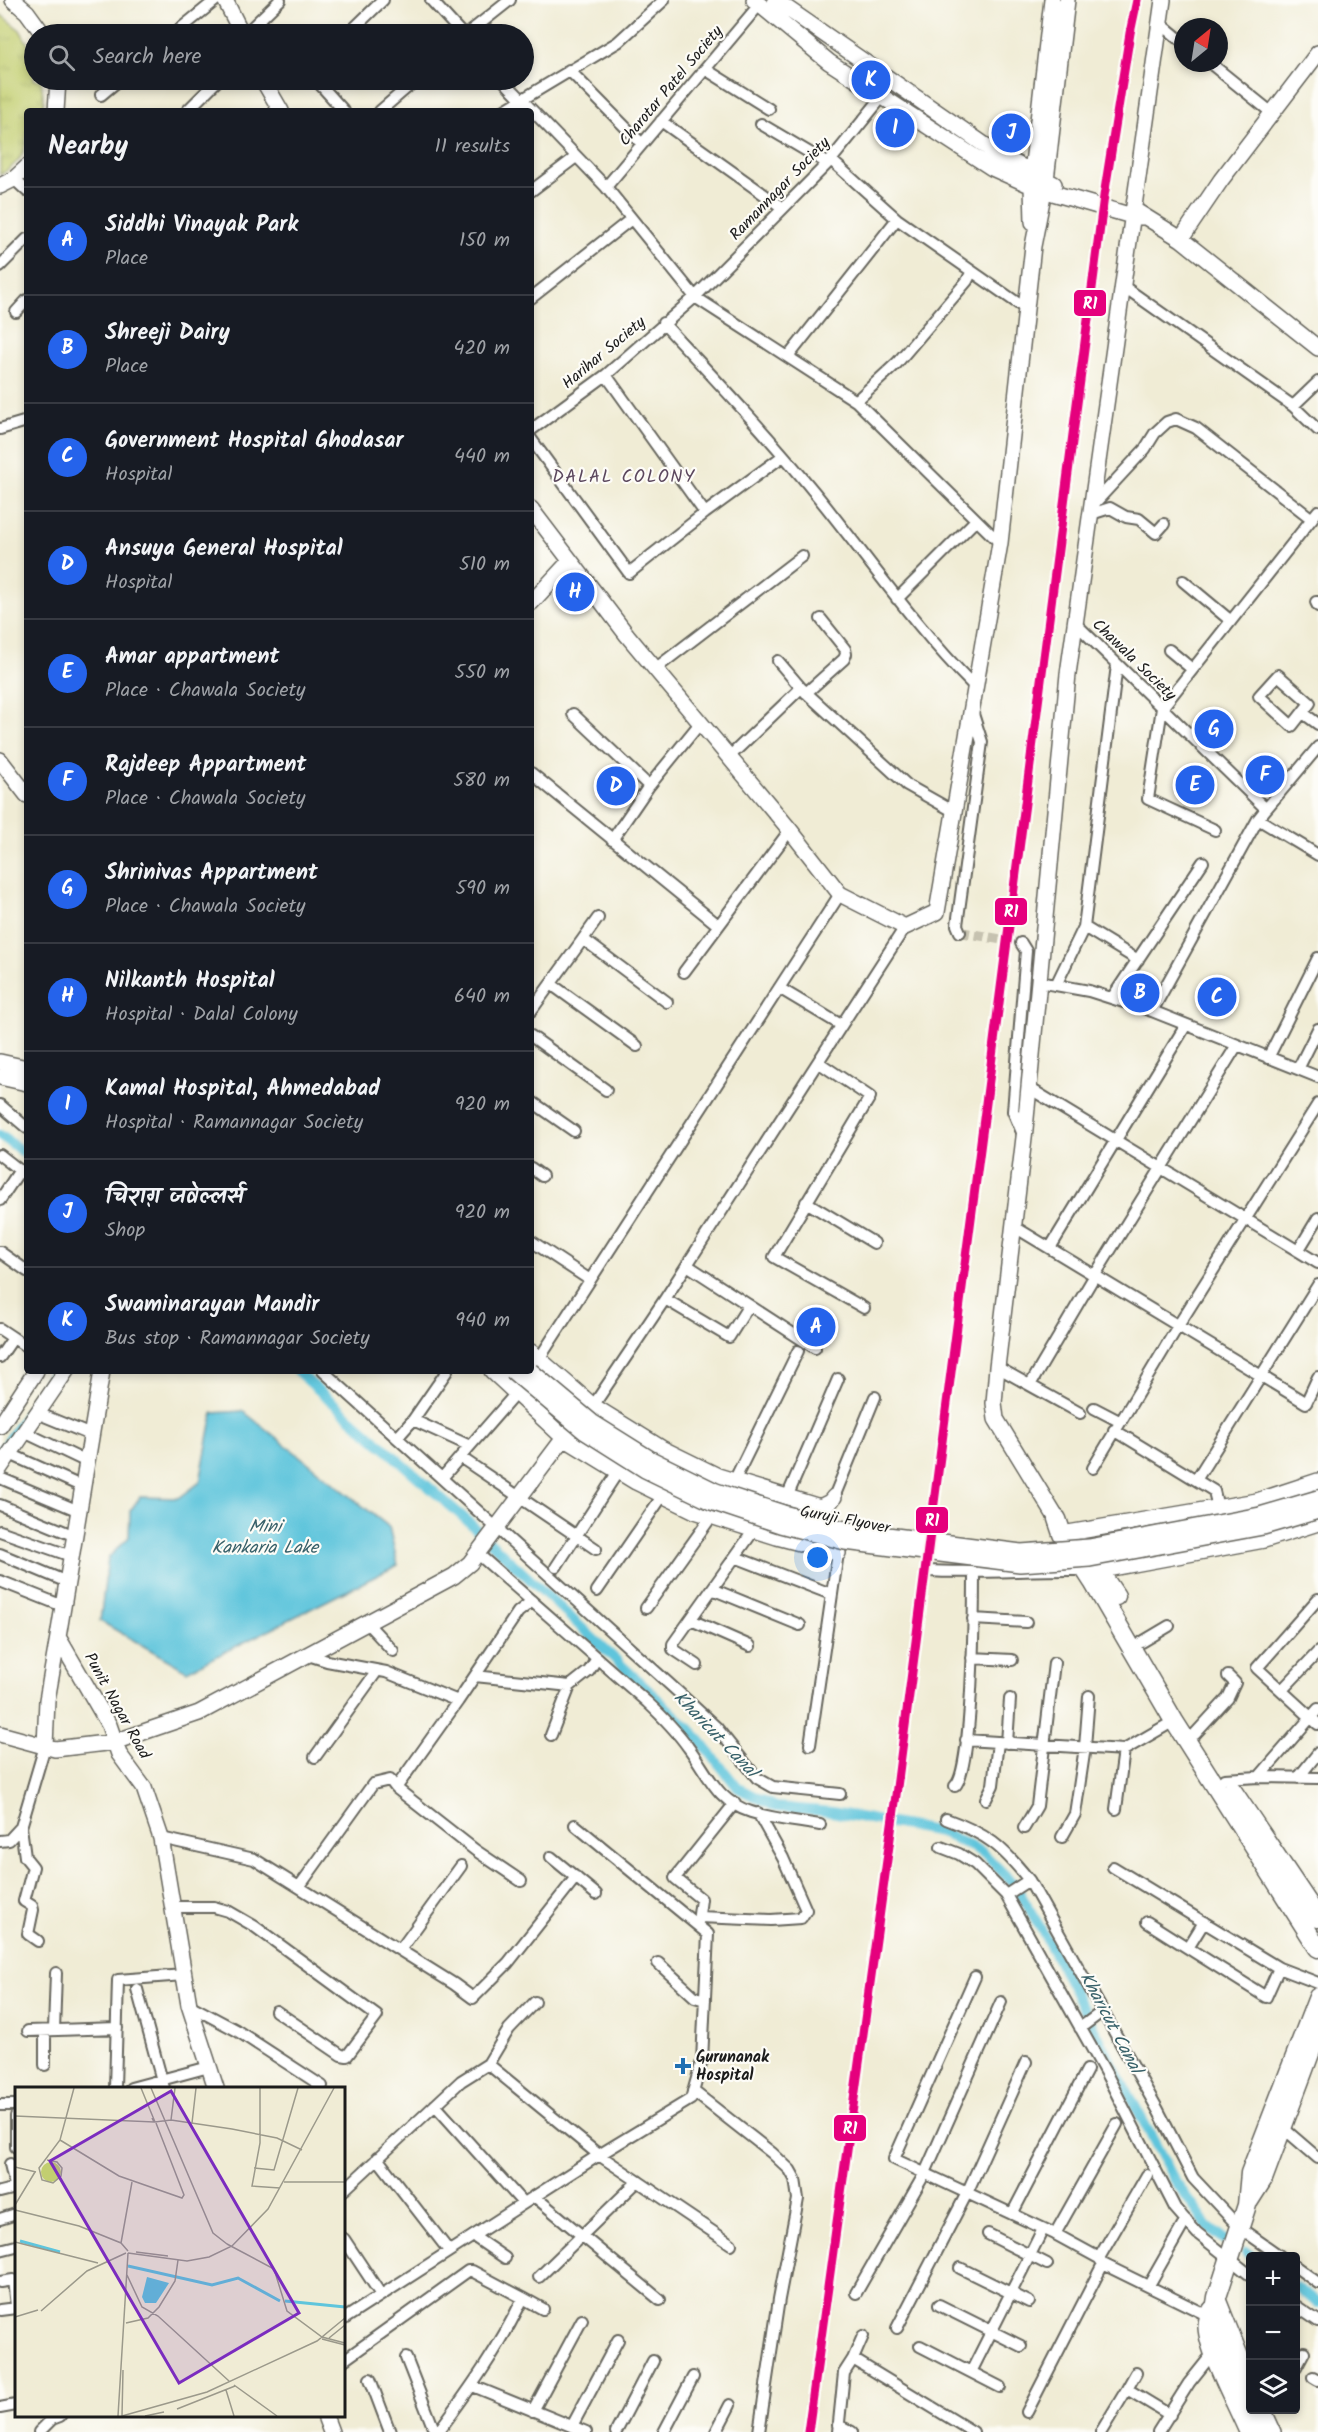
<!DOCTYPE html>
<html lang="en">
<head>
<meta charset="utf-8">
<style>
  body { margin:0; font-family:Kalam,"Playpen Sans Deva",sans-serif; background:#242831; color:#f1f3f6 }
  .controls { position:absolute; right:18px; bottom:18px; display:grid; overflow:hidden; border-radius:6px; box-shadow:0 3px 9px #0003 }
  .controls button { width:54px; height:54px; display:grid; place-items:center; padding:0; border:0; border-bottom:2px solid #363941; background:#171b24; color:#f1f3f6; font:30px sans-serif }
  .compass { position:absolute; left:1174px; top:18px; width:54px; height:54px; border-radius:50%; background:#171b24; box-shadow:0 3px 9px #0003; rotate:30deg }
  .you { position:absolute; left:818px; top:1558px; width:21px; height:21px; margin:-15px; border:4px solid #fff; border-radius:50%; background:#1a73e8; box-shadow:0 0 0 9px #1a73e833 }
  .badge { display:grid; place-items:center; width:39px; height:39px; border-radius:50%; background:#2563eb; color:#fff; font-size:20px; font-weight:700 }
  .pin { position:absolute; translate:-50% -50%; border:3px solid #fff; box-shadow:0 2px 6px #0006 }
  .list { margin:0; padding:0; list-style:none }
  h2 { display:flex; justify-content:space-between; align-items:center; height:78px; margin:0; padding:0 24px; font-size:26px }
  h2 small { font-size:20px; font-weight:400; color:#9ea1a6 }
  .list li { display:grid; grid-template-columns:39px 1fr auto; gap:18px; align-items:center; box-sizing:border-box; height:108px; padding:0 24px; border-top:2px solid #363941 }
  .list b { display:block; font-size:22px; white-space:nowrap }
  .list p { margin:0; font-size:20px; white-space:nowrap; color:#9ea1a6 }
  .list em { font-size:20px; font-style:normal; color:#9ea1a6 }
  .icon { flex:none; width:33px; height:33px; fill:none; stroke:currentColor; stroke-width:2; stroke-linecap:round; stroke-linejoin:round }
  .map { position:relative; flex:none; width:1318px; height:2432px; overflow:hidden }
  .search { position:absolute; background:#171b24; box-shadow:0 3px 9px #0003; left:24px; top:24px; width:510px; height:66px; display:flex; align-items:center; gap:15px; box-sizing:border-box; padding:0 21px; border-radius:33px; color:#9ea1a6; font-size:22px }
  .panel { position:absolute; background:#171b24; box-shadow:0 3px 9px #0003; left:24px; top:108px; width:510px; height:1266px; border-radius:6px }
  .map>svg:first-child { display:block }
  .park { fill:url(#park-tufts); stroke:#6f7546; stroke-width:1.5 }
  .water { fill:#5fc5dc; stroke:#3e707c; stroke-width:1.5 }
  .lines { fill:none; stroke-linecap:round; stroke-linejoin:round }
  .canal { stroke:#5fc5dc; stroke-width:10 }
  .street-tunnel { stroke:#c6c2b0; stroke-width:10; stroke-dasharray:10 5; stroke-linecap:butt }
  .street-casing { stroke:#66655d; stroke-width:14 }
  .secondary-casing { stroke:#66655d; stroke-width:18 }
  .primary-casing { stroke:#66655d; stroke-width:21 }
  .street { stroke:#fff; stroke-width:10 }
  .secondary { stroke:#fff; stroke-width:15 }
  .primary { stroke:#fff; stroke-width:18 }
  .secondary-bridge-casing { stroke:#66655d; stroke-width:18; stroke-linecap:butt }
  .secondary-bridge { stroke:#fff; stroke-width:15 }
  .rail-1-casing { stroke:#fdfcf7; stroke-width:14 }
  .rail-1 { stroke:#e5007d; stroke-width:9 }
  .poi-dot { fill:#1f6fb2; stroke:#fdfcf7; stroke-width:2 }
  .labels { text-anchor:middle; dominant-baseline:central; stroke-width:4.5; stroke-linejoin:round; paint-order:stroke }
  .street-label { font-size:16px; fill:#1c1c1c; stroke:#fdfcf7 }
  .poi-label { font-size:16px; font-weight:bold; fill:#1c1c1c; stroke:#fdfcf7; text-anchor:start }
  .neighbourhood-label { font-size:18px; letter-spacing:1.5px; fill:#5c485e; stroke:#fdfcf7 }
  .water-label { font-size:18px; font-style:italic; fill:#376069; stroke:#fdfcf7 }
  .inset-river { fill:none; stroke:#5fc5dc; stroke-width:3 }
  .inset-road { fill:none; stroke:#9b998b; stroke-width:1.5 }
  .view { fill:#7b2cbf; fill-opacity:0.15; stroke:#7b2cbf; stroke-width:3 }
  .inset-edge { fill:none; stroke:#1c1c1c; stroke-width:3 }
  .line-badge { stroke:#fdfcf7; stroke-width:2 }
  .badge-label { font-size:16px; text-anchor:middle; font-weight:bold; fill:#fff }
</style>
</head>
<body>
<div class="map">
<svg width="1318" height="2432" viewBox="0 0 1318 2432">
  <defs>
    <pattern id="park-tufts" width="24" height="20" patternUnits="userSpaceOnUse" patternTransform="scale(1.5)"><rect width="24" height="20" fill="#c2ce70"/><path d="M3 7l-1-3M5 7V3M7 7l1-3M15 17l-1-3M17 17v-4M19 17l1-3" fill="none" stroke="#a6b060"/></pattern>
  </defs>
  <rect width="100%" height="100%" fill="#fdfcf7"/>
  <filter id="ink" filterUnits="userSpaceOnUse"><feTurbulence type="fractalNoise" baseFrequency=".0167" numOctaves="2"/><feDisplacementMap in="SourceGraphic" scale="12" xChannelSelector="R" yChannelSelector="G"/><feConvolveMatrix kernelMatrix="1 2 1 2 8 2 1 2 1" color-interpolation-filters="sRGB"/></filter>
  <filter id="wash" filterUnits="userSpaceOnUse"><feTurbulence type="fractalNoise" baseFrequency=".008" numOctaves="4" result="noise"/><feDisplacementMap in="SourceGraphic" scale="24" xChannelSelector="R" yChannelSelector="G"/><feGaussianBlur stdDeviation="1.35" result="paint"/><feColorMatrix in="noise" values="0 0 0 0 0 0 0 0 0 0 0 0 0 0 0 0 0 1.4 0 .05"/><feComposite in="paint" operator="in"/></filter>
  <g filter="url(#wash)">
    <rect width="100%" height="100%" fill="#f0ecd5"/>
    <path class="park" d="M0,14L20,30L34,55V80H41L44,102L42,111H27C27,142 30,158 0,175Z"/>
    <path class="water" d="M243,1411L389,1527L398,1565L187,1671L100,1621L108,1558L129,1537L130,1511L140,1497L179,1498L200,1482L213,1413Z"/>
    <g class="lines">
      <path class="canal" d="M0,1135L27,1155
        M297,1371L472,1525L694,1733L738,1788L776,1807L832,1812L940,1832L982,1852L1015,1885L1040,1927L1174,2179L1208,2227L1225,2240
        M0,1454L55,1371
        M1246,2253L1252,2256
        M1296,2287L1318,2303"/>
    </g>
  </g>
  <g filter="url(#ink)">
    <g class="lines">
      <path class="street-tunnel" d="M960,932L1021,943"/>
      <g class="street-casing">
        <path id="street" d="M431,0L462,34
          M1160,23L1183,42
          M174,34L216,0
          M245,34L280,0
          M348,34L383,0
          M467,34L510,0
          M1210,63L1272,113
          M705,69L769,109
          M569,70L642,144
          M316,80L344,111
          M503,80L606,187L695,297L856,401L1000,543
          M101,95L119,80
          M187,111L218,80
          M380,111L416,80
          M503,111L618,42L664,0
          M661,121L783,208
          M761,124L827,163
          M831,160L897,219L1026,309
          M14,179L27,191
          M606,187L759,5
          M531,191L576,157
          M0,266L27,239
          M1123,286L1293,406
          M531,298L630,220
          M16,312L27,300
          M663,323C715,379 767,434 815,493C868,558 915,627 974,686
          M788,357L897,219
          M606,375L705,513
          M1318,382L1293,406L1318,430
          M856,401L897,363L967,281L971,273
          M0,429L27,421
          M531,430L606,375L695,297L831,160L882,97
          M531,439L629,573L705,513L783,456
          M1093,505L1145,449L1155,433L1167,422L1176,419L1196,428L1312,519
          M1091,514L1110,508L1126,517L1139,519L1156,533L1164,524
          M1183,581L1231,621
          M897,599L976,520
          M1318,602H1316L1318,606
          M1076,624L1266,809L1258,819L1318,855
          M1169,650L1192,669
          M778,661L801,688L907,785L953,811
          M655,669L802,556
          M1278,675L1310,703L1292,726L1259,696Z
          M806,693L844,659L846,654L845,649L821,619
          M1303,713L1318,724
          M573,714L649,786
          M730,756L801,688
          M531,773L718,925
          M1266,809L1318,747
          M1215,830L1148,799L1162,708L1318,511
          M612,840L649,786L701,722
          M1084,927L1138,960
          M960,932L957,925L982,742L972,711
          M583,939L598,918
          M1021,943L1026,951L1013,1111L1024,1137
          M684,972L790,830
          M1039,982L1089,991L1152,1011L1318,1077
          M551,984L637,1046
          M1056,985L1084,927L1117,665
          M779,988L841,1025
          M1112,998L1203,862
          M531,1011L583,939L667,1002
          M1152,1011L1258,819
          M531,1036L606,1090
          M1268,1058L1318,958
          M818,1062L870,1097L774,1257L864,1308
          M1298,1069L1318,1029
          M1029,1088L1318,1263
          M531,1101L574,1131
          M0,1105L27,1128
          M0,1155L27,1176
          M531,1168L542,1176
          M0,1200L20,1170
          M806,1202L874,1243
          M1013,1226L1306,1403L1318,1377
          M531,1241L590,1280
          M1050,1248L1186,1025
          M1298,1251L1318,1218
          M0,1252L27,1271
          M687,1265L815,1348
          M665,1299L729,1337L749,1305
          M0,1329L27,1347
          M0,1357L13,1338
          M539,1359L840,894
          M997,1367L1080,1413
          M323,1371L677,1691L717,1728L757,1778L773,1787L840,1794
          M447,1371L413,1420L470,1446
          M1030,1385L1095,1275L1237,1045
          M593,1406L665,1299L905,927
          M1094,1408L1119,1421
          M37,1413L91,1435
          M1114,1430L1214,1491L1218,1508
          M24,1432L87,1462
          M397,1438L413,1420
          M10,1454L83,1487
          M460,1457L596,1549
          M1093,1468L1178,1326L1318,1104
          M0,1478L79,1511
          M442,1478L517,1392
          M1196,1480L1318,1285
          M734,1481L798,1351
          M787,1497L838,1379
          M834,1497L875,1397
          M0,1505L75,1536
          M0,1531L71,1556
          M477,1553L647,1702C662,1716 676,1730 688,1747C708,1773 716,1801 751,1812C773,1819 797,1821 820,1825
          M0,1554L67,1582
          M735,1557L831,1594
          M556,1567L619,1470
          M926,1571C979,1574 1032,1569 1085,1570
          M0,1581L63,1606
          M712,1589L800,1625
          M597,1591L663,1495
          M1318,1599L1257,1668L1318,1724
          M646,1608L711,1517
          M973,1619L1026,1622
          M691,1620L750,1646
          M367,1623L393,1651
          M1142,1642L1169,1626
          M308,1655L327,1661L386,1672L458,1701L518,1612L532,1601
          M972,1658L1012,1660
          M697,1665L673,1649V1644L754,1530
          M475,1676L570,1686L589,1671L597,1658
          M1282,1690L1318,1652
          M458,1701L396,1788L475,1850L521,1881
          M1195,1734L1228,1698L1235,1683L1228,1676
          M551,1735L570,1686
          M966,1740L1124,1750L1174,1721
          M1007,1743L1010,1699
          M810,1745L838,1553
          M315,1757L377,1671
          M1259,1777L1318,1709
          M1298,1778L1318,1753
          M1224,1779L1259,1777L1318,1778
          M955,1786C973,1770 974,1606 974,1573
          M986,1799L993,1785L998,1742
          M1116,1809L1124,1750
          M946,1819C987,1834 1002,1846 1029,1880L1158,2110L1193,2178L1240,2228L1280,2256
          M575,1825L708,1934L702,2061L691,2099L599,2155L731,2244
          M1024,1828L1037,1806L1054,1663
          M1062,1837L1075,1814L1085,1747L1089,1696
          M161,1838L254,1859L454,1984L473,1998L508,1963L576,1877
          M0,1841L9,1840L21,1827
          M941,1847L959,1854L975,1864L1006,1895L1108,2077L1175,2208L1197,2233L1250,2275
          M551,1857L596,1894
          M1113,1867L1279,1968L1318,1983
          M299,1887L373,1784L390,1780L396,1788
          M1006,1895L1029,1880
          M173,1907H214L228,1911L254,1926L377,2016L347,2056L341,2055L276,2011
          M699,1917L771,1920L801,1918L806,1910L783,1858L758,1813
          M698,1922L701,1899L675,1878L735,1803
          M1147,1922L1188,1948
          M1204,1922L1188,1948L1266,1997L1279,1968
          M38,1941L28,1934L33,1910L32,1906L24,1901L33,1867L25,1857L21,1827L45,1746
          M400,1950L461,1866
          M658,1963L695,1997L705,2000
          M975,1977L894,2159L1055,2234L1099,2258L1103,2264L1207,2315
          M137,1989L164,2088
          M189,2005L236,2030L322,2086L320,2088
          M1080,2028L1103,2011
          M54,2030L56,1973
          M28,2031L117,2028
          M45,2031V2065
          M488,2064L509,2029L535,2002
          M115,2088L118,1980L184,1975
          M131,2088L209,2067
          M693,2091L772,2153L790,2170L795,2179L798,2199L779,2299L759,2432
          M0,2105H16
          M435,2105L523,2203
          M1282,2127L1318,2158
          M16,2147V2116
          M377,2158L449,2251
          M10,2164L16,2190
          M344,2190L461,2081L488,2064L599,2155L344,2319
          M0,2192L16,2188
          M534,2196L660,2300
          M1012,2214L1087,2070
          M0,2219L16,2214
          M988,2234L1047,2264
          M1055,2234L1117,2124
          M473,2236L505,2258
          M344,2239L381,2295
          M0,2250L16,2246
          M1099,2258L1147,2175
          M1296,2267L1318,2283
          M960,2268L1029,2302
          M539,2277L638,2181
          M0,2282L13,2280L16,2306
          M1149,2285L1186,2220
          M856,2293L925,2173L1001,2002
          M523,2298L543,2309
          M939,2305L1021,2346
          M1296,2306L1318,2321
          M0,2310L16,2308
          M897,2328L967,2193L1026,2062
          M863,2336L853,2359L973,2432
          M920,2346L1000,2387
          M406,2358L435,2432
          M344,2360L468,2271H472L523,2298C500,2347 470,2389 438,2432
          M1296,2367L1304,2352
          M971,2372L1043,2229
          M1313,2377L1318,2380
          M370,2379L390,2432
          M473,2386L586,2432
          M1127,2389L1136,2373
          M0,2408L16,2405
          M533,2411L582,2320
          M1027,2412L1103,2264
          M838,2425L852,2432
          M572,2426L618,2340
          M39,2432L52,2419L60,2416
          M616,2432L653,2361
          M664,2432L693,2377
          M716,2432L730,2405
          M838,2432L844,2373L853,2359
          M1101,2432L1127,2389L1170,2415
          M1158,2432L1189,2383L1213,2353"/>
      </g>
      <g class="secondary-casing">
        <path id="secondary" d="M13,0L27,12L43,34
          M225,0L242,34
          M754,0L829,62L992,168L1032,186L1033,222
          M775,0L999,155L1032,172L1052,0
          M263,80L281,111
          M56,111L58,80
          M1054,184L1046,180L1067,0
          M0,186L14,179L27,167
          M1136,211L1181,239L1318,348
          M1181,239L1221,180L1318,53
          M531,509L627,635L790,830L840,894L905,927L937,912L1000,543L1033,246L1046,180L1032,172V186L1053,193L1132,216L1144,217
          M531,603L569,562
          M0,760L27,795
          M0,1062L27,1068
          M0,1077L27,1083
          M531,1352L593,1406L661,1448L718,1476L820,1507L830,1502L834,1497
          M102,1371L58,1637L109,1725L119,1754L144,1788L161,1838L189,2005L216,2088
          M492,1371L564,1438L636,1482L695,1511L777,1537L838,1553
          M0,1426L36,1371
          M0,1468L66,1371
          M1057,1519L996,1419L994,1403L997,1367L1025,1129L1068,674L1163,0
          M1062,1534L1257,1501L1318,1481
          M1090,1570H1101L1264,1540L1318,1523
          M0,1734L55,1749L114,1742L199,1713L454,1576L470,1563L564,1438L593,1406
          M45,1746L47,1700L58,1637
          M1217,2297L1250,2380
          M1211,2309C1208,2314 1206,2321 1206,2327C1207,2353 1236,2406 1247,2432
          M1263,2410L1273,2432
          M325,2416L331,2432"/>
      </g>
      <g class="primary-casing">
        <path id="primary" d="M1057,1519L1062,1534L1093,1582L1174,1721L1318,1948
          M1083,1547L1116,1596
          M1232,1790L1318,1918
          M1249,2201L1263,2179L1318,2032
          M1259,2432C1246,2402 1220,2357 1215,2326C1214,2316 1215,2307 1217,2297L1247,2205L1250,2173L1318,1997"/>
      </g>
      <use href="#street" class="street"/>
      <use href="#secondary" class="secondary"/>
      <use href="#primary" class="primary"/>
      <g class="secondary-bridge-casing">
        <path id="secondary-bridge" d="M512,1371L585,1432L645,1470L711,1502L780,1525L845,1542L1020,1564L1090,1559L1263,1527L1318,1511
          M531,1371L592,1422L651,1459L716,1491L783,1513L848,1530L1021,1552L1089,1547L1260,1515L1318,1498"/>
      </g>
      <use href="#secondary-bridge" class="secondary-bridge"/>
      <g class="rail-1-casing">
        <path id="rail-1" d="M808,2432L896,1795L1104,196L1130,33L1137,0"/>
      </g>
      <use href="#rail-1" class="rail-1"/>
    </g>
  </g>
  <path class="poi-dot" d="M680 2057h6v6h6v6h-6v6h-6v-6h-6v-6h6z"/>
  <g class="labels">
    <g class="street-label">
      <text transform="translate(671 86) rotate(-50)">Charotar Patel Society</text>
      <text transform="translate(780 189) rotate(-46)">Ramannagar Society</text>
      <text transform="translate(604 353) rotate(-40)">Harihar Society</text>
      <text transform="translate(1134 660) rotate(44)">Chawala Society</text>
      <text transform="translate(845 1520) rotate(11)">Guruji Flyover</text>
      <text transform="translate(117 1706) rotate(61)">Punit Nagar Road</text>
    </g>
    <g class="poi-label">
      <text x="696" y="2057">Gurunanak<tspan x="696" dy="18">Hospital</tspan></text>
    </g>
    <g class="neighbourhood-label">
      <text x="624" y="477">DALAL COLONY</text>
    </g>
    <g class="water-label">
      <text x="265" y="1527">Mini<tspan x="265" dy="21">Kankaria Lake</tspan></text>
      <text transform="translate(715 1735) rotate(46)">Kharicut Canal</text>
      <text transform="translate(1110 2023) rotate(62)">Kharicut Canal</text>
    </g>
  </g>
  <g transform="translate(15 2087)">
    <rect width="330" height="330" fill="#f0ecd5"/>
    <path d="M26 85a10 10 0 1 1 20 0a10 10 0 1 1-20 0Z" fill="#c2ce70"/>
    <path d="M132,190L154,196L141,216H130L127,210Z" fill="#5fc5dc"/>
    <path class="inset-river" d="M5,154L45,165M113,179L197,198L223,191L265,214M270,214L330,220"/>
    <path class="inset-road" d="M126,1L140,35L156,33L217,42L262,51L287,63M136,1L198,146L212,157M245,1V56L237,99L265,101M0,29L139,35L137,31M156,33L160,1M177,36L181,1M45,53L104,89L167,111L169,108L141,36M32,73L42,75L47,81L46,89L38,96L27,93L24,81L45,53L59,1M0,80L21,85M239,81L259,83L283,1M269,95H330M0,118L20,85M0,123L64,139L106,156L113,164M0,155L83,176M106,156L117,95M212,157L259,182L272,224L307,250L330,256M121,165L153,169M113,166L172,174L194,170L217,159L253,122L319,1M112,188L127,220L143,229L214,294M26,224L72,184L111,166M0,230L23,223M111,236L133,231L144,220L160,194L163,173M314,251L330,238M307,252L330,258M219,298L262,329M211,303L219,329M162,322L220,299M103,329L113,166M107,329L108,283M107,329L192,305L302,254L330,231M130,329L149,325"/>
    <path class="view" d="M156,4L284,226L164,296L35,74Z"/>
    <rect width="330" height="330" class="inset-edge"/>
  </g>
  <g class="line-badge">
    <rect x="1073" y="289" width="34" height="28" rx="6" fill="#e5007d"/>
    <rect x="994" y="897" width="34" height="29" rx="6" fill="#e5007d"/>
    <rect x="915" y="1506" width="34" height="28" rx="6" fill="#e5007d"/>
    <rect x="833" y="2114" width="34" height="28" rx="6" fill="#e5007d"/>
  </g>
  <g class="badge-label">
    <text x="1090" y="309">R1</text>
    <text x="1011" y="917">R1</text>
    <text x="932" y="1526">R1</text>
    <text x="850" y="2134">R1</text>
  </g>
</svg>
<div class="controls">
<button>+</button>
<button>−</button>
<button><svg class="icon" aria-label="layers" viewBox="0 0 24 24"><path d="M12 4l9 5-9 5-9-5zM3 14l9 5 9-5"/></svg></button>
</div>
<svg class="compass" viewBox="-18 -18 36 36"><path d="M0-13l5 13h-10z" fill="#e53935"/><path d="M0 13l5-13h-10z" fill="#9ea1a6"/></svg>
<div class="you"></div>
<div class="pin badge" style="left:816px;top:1327px">A</div>
<div class="pin badge" style="left:1140px;top:993px">B</div>
<div class="pin badge" style="left:1217px;top:997px">C</div>
<div class="pin badge" style="left:616px;top:786px">D</div>
<div class="pin badge" style="left:1195px;top:785px">E</div>
<div class="pin badge" style="left:1265px;top:775px">F</div>
<div class="pin badge" style="left:1214px;top:729px">G</div>
<div class="pin badge" style="left:575px;top:592px">H</div>
<div class="pin badge" style="left:895px;top:128px">I</div>
<div class="pin badge" style="left:1011px;top:133px">J</div>
<div class="pin badge" style="left:871px;top:80px">K</div>
<div class="search"><svg class="icon" aria-label="search" viewBox="0 0 24 24"><circle cx="10" cy="10" r="6"/><path d="M15 15l6 6"/></svg>Search here</div>
<section class="panel">
<h2>Nearby<small>11 results</small></h2>
<ul class="list">
<li><span class="badge">A</span><div><b>Siddhi Vinayak Park</b><p>Place</p></div><em>150 m</em></li>
<li><span class="badge">B</span><div><b>Shreeji Dairy</b><p>Place</p></div><em>420 m</em></li>
<li><span class="badge">C</span><div><b>Government Hospital Ghodasar</b><p>Hospital</p></div><em>440 m</em></li>
<li><span class="badge">D</span><div><b>Ansuya General Hospital</b><p>Hospital</p></div><em>510 m</em></li>
<li><span class="badge">E</span><div><b>Amar appartment</b><p>Place · Chawala Society</p></div><em>550 m</em></li>
<li><span class="badge">F</span><div><b>Rajdeep Appartment</b><p>Place · Chawala Society</p></div><em>580 m</em></li>
<li><span class="badge">G</span><div><b>Shrinivas Appartment</b><p>Place · Chawala Society</p></div><em>590 m</em></li>
<li><span class="badge">H</span><div><b>Nilkanth Hospital</b><p>Hospital · Dalal Colony</p></div><em>640 m</em></li>
<li><span class="badge">I</span><div><b>Kamal Hospital, Ahmedabad</b><p>Hospital · Ramannagar Society</p></div><em>920 m</em></li>
<li><span class="badge">J</span><div><b>चिराग़ जवेल्लर्स</b><p>Shop</p></div><em>920 m</em></li>
<li><span class="badge">K</span><div><b>Swaminarayan Mandir</b><p>Bus stop · Ramannagar Society</p></div><em>940 m</em></li>
</ul>
</section>
</div>
</body>
</html>
